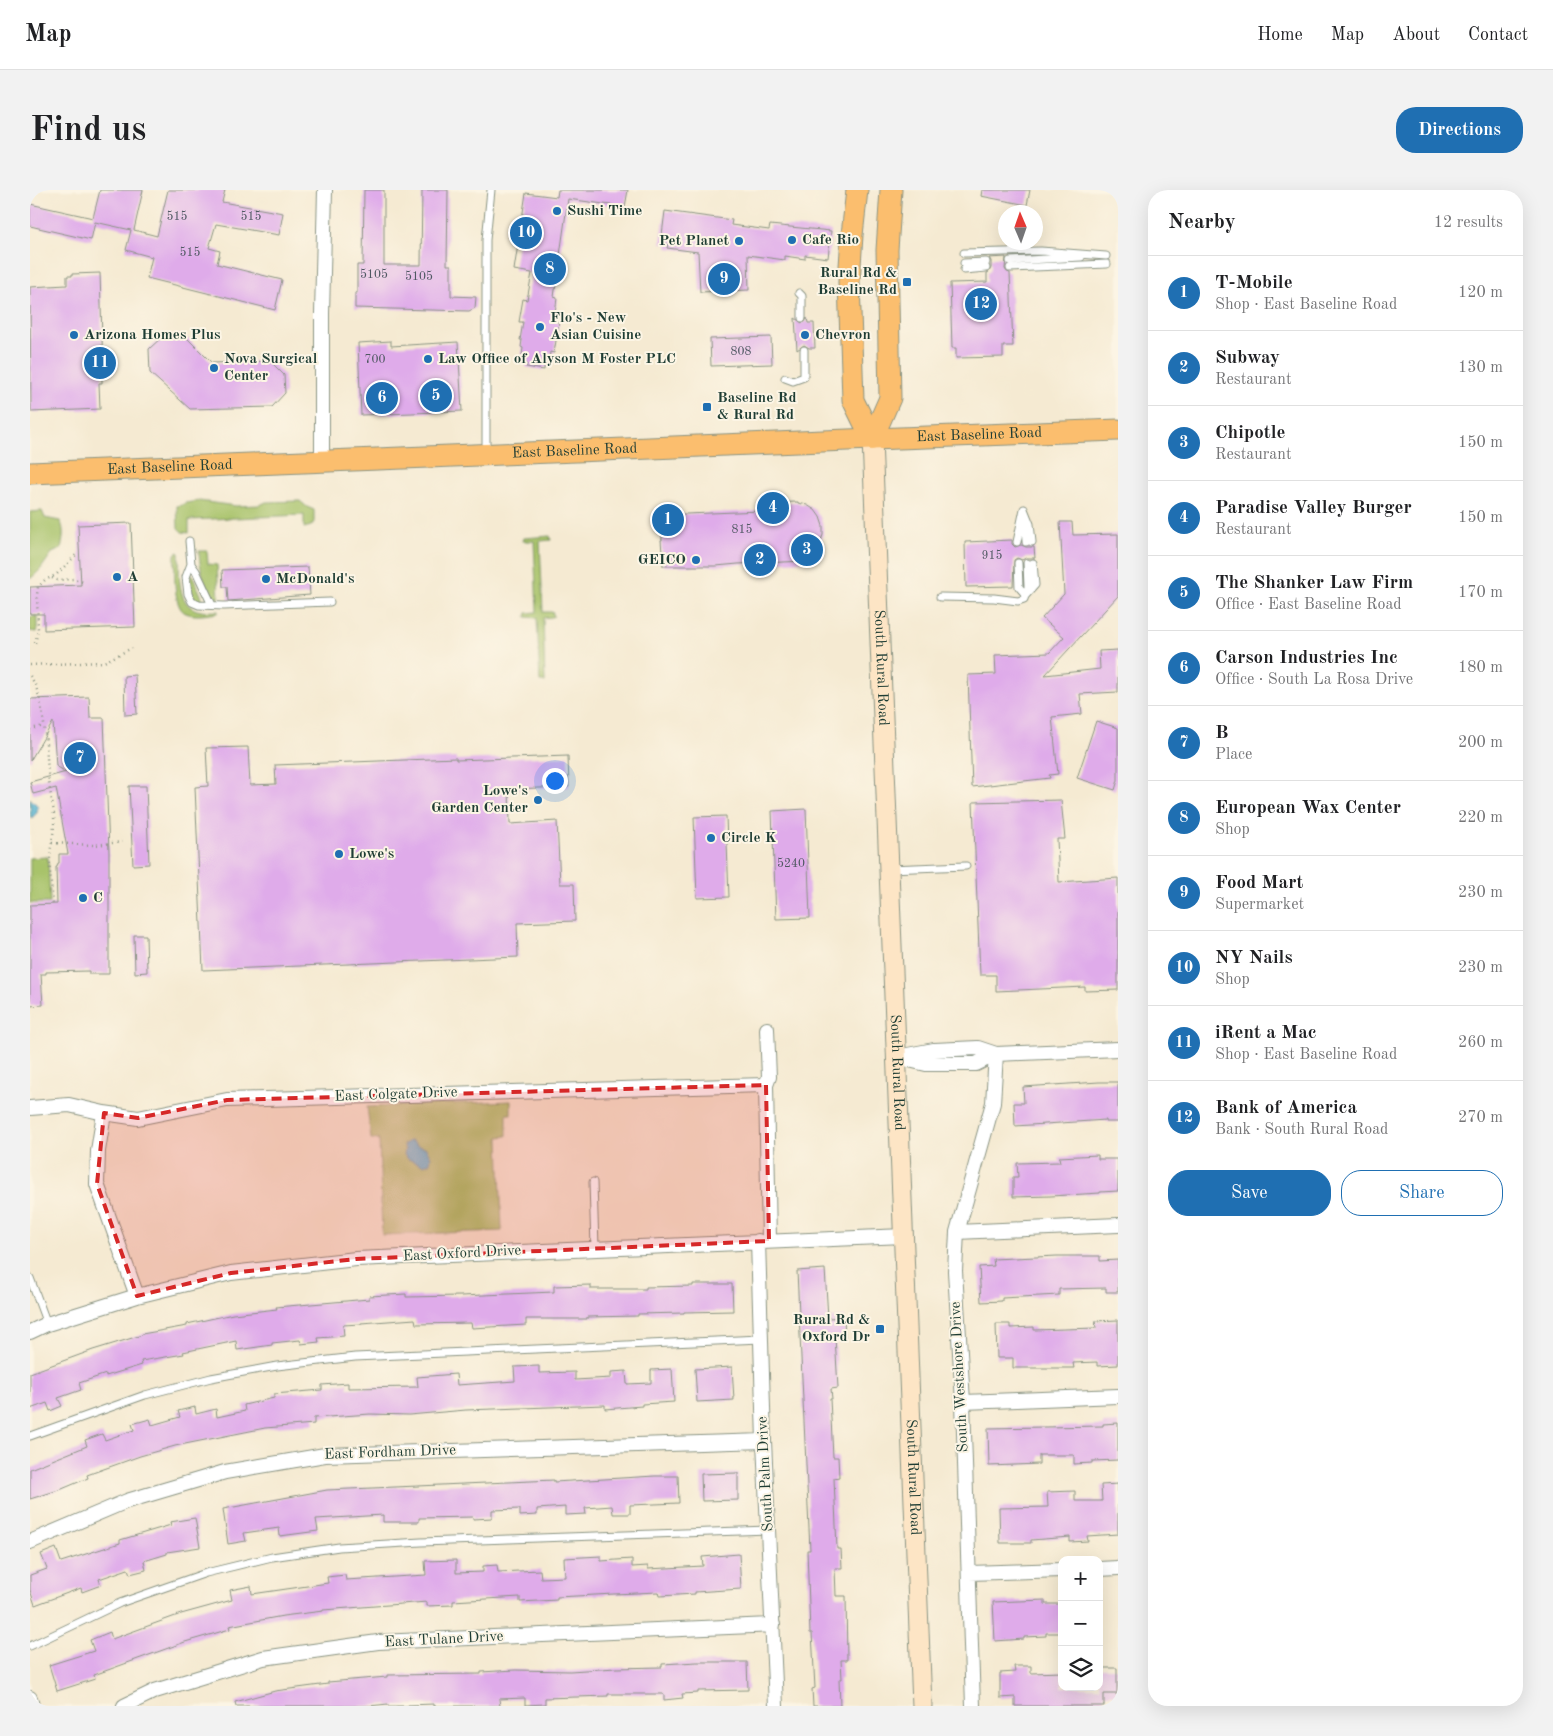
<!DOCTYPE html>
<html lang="en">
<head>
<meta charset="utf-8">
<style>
  body { margin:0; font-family:"Old Standard TT",serif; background:#f2f2f2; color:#202124 }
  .controls { position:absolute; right:15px; bottom:15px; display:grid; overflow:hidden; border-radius:10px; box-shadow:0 5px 20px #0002 }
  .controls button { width:45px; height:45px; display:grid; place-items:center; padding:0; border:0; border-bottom:1px solid #e0e0e0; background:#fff; color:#202124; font:25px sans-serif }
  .compass { position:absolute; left:968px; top:15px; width:45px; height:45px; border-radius:50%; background:#fff; box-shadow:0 5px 20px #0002; rotate:358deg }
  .you { position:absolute; left:524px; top:590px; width:18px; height:18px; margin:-12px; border:4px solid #fff; border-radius:50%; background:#1a73e8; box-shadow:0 0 0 8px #1a73e833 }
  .badge { display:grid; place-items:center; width:32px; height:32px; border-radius:50%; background:#1f6fb2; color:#fff; font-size:16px; font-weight:700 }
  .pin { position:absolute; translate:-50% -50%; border:2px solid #fff; box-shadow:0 1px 5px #0006 }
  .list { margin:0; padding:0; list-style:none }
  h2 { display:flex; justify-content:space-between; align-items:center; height:65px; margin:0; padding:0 20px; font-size:21px }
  h2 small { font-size:16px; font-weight:400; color:#757577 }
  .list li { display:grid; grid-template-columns:32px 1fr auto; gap:15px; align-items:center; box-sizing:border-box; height:75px; padding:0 20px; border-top:1px solid #e0e0e0 }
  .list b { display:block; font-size:19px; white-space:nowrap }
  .list p { margin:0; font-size:16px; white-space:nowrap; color:#757577 }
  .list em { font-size:16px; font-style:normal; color:#757577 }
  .actions { display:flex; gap:10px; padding:15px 20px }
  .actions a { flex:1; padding:11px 0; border:1px solid #1f6fb2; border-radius:20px; text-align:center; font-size:18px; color:#1f6fb2 }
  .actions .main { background:#1f6fb2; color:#fff }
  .icon { flex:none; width:28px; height:28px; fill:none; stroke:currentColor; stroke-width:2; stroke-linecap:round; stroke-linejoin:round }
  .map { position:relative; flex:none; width:1088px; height:1516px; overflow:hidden; border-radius:20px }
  header { display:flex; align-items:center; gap:30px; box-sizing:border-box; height:70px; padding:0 25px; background:#fff; border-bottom:1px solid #e0e0e0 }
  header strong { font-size:24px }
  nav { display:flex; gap:28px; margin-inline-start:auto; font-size:18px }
  .intro { display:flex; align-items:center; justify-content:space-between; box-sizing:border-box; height:120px; padding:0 30px }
  h1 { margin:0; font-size:35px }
  .button { padding:12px 22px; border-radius:20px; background:#1f6fb2; color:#fff; font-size:18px; font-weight:700 }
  main { display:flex; gap:30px; padding:0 30px }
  aside { flex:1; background:#fff; border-radius:20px; box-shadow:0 5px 20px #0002 }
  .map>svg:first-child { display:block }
  .green { fill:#a8c36a; stroke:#64804f }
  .water { fill:#4eadcd; stroke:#367580 }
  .building { fill:#dfabea }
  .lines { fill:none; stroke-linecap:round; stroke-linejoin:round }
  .service-casing { stroke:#8a9483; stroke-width:9 }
  .minor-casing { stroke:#8a9483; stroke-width:16 }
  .secondary-casing { stroke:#8a9483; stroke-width:21 }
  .primary-casing { stroke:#8a9483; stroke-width:23 }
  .path { stroke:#8a9483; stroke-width:2.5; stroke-dasharray:1 4; stroke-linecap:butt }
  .service { stroke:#fff; stroke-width:7 }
  .minor { stroke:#fff; stroke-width:14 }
  .secondary { stroke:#fde5c5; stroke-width:19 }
  .primary { stroke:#fbbe6e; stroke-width:21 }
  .marked { fill:#d62828; fill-opacity:0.2; stroke:#d62828; stroke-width:4; stroke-dasharray:10 6; stroke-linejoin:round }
  .poi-dot { fill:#1f6fb2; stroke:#fcf5e5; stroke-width:2 }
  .labels { text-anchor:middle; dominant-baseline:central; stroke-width:4; stroke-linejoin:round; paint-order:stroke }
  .number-label { font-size:12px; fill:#4f5862 }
  .poi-label { font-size:15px; font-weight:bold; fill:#1f3d34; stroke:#fcf5e5; text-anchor:start }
  .street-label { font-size:15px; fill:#1f3d34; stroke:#fcf5e5 }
</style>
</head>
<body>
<header>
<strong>Map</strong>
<nav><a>Home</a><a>Map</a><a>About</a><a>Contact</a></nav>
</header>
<div class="intro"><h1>Find us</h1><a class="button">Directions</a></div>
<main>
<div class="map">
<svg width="1088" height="1516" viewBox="0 0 1088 1516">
  <rect width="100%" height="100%" fill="#fcf5e5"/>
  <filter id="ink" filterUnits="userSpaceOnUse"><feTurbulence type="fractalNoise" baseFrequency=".02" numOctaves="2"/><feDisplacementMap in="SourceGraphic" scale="10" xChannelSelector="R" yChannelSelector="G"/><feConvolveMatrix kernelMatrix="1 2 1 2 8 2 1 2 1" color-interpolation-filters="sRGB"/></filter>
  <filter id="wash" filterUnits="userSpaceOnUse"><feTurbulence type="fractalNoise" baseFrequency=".0096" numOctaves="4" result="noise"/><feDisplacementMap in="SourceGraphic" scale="20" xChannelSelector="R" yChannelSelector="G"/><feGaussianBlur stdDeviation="1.12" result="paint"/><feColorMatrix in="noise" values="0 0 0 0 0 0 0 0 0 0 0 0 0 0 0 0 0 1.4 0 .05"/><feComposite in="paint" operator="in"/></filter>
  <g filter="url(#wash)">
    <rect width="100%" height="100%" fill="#f5ead2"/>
    <path class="green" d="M169,311L206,316L230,315L236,312L270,311L277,317L284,320V332L281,336L274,338V325L159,330V343L152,342L148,338L147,316L152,315L155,313Z
      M12,321L15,328L30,331C35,339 33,350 31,359L22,363L10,380L0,389V322Z
      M520,346L521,350L510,351L513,422H522L524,426L522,427L513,428L515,492H510L507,428L496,427L497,423L507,422L504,351H493L494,348Z
      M169,361H177L178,374L187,375L189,409C175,402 169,376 169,361Z
      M148,362L149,363C150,382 145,417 171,421C176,422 182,421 188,421V423C179,424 165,427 156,423C142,418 145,378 145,364Z
      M160,384H162L174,412L168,410L162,405Z
      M7,426V439L6,442L0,441V427Z
      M18,667L20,713H0V668Z
      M481,911V924H477V946L469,947L472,1041L352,1045L349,949H341L337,917Z"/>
    <path class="water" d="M0,608L8,616L7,623L1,629Z
      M379,951H382L388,956L396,958L401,967L400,973L393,975L378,969L374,965L375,959L373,955Z"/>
    <g id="blocks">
      <path class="building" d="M70,0H113L104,40L127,46L138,0H195L192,12L253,23L249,45L186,34L179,58L190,61L187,74L252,90L245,120L117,88L122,67L96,60L101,40L65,32L61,50L0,36V14L63,28Z
        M334,0H354V75H391L392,0H418L417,75H421V106L446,107L445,118L439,121L325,118V103H327V75H333Z
        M528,0H598L595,17L538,9L524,107L527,108L524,131L529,132L524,163L520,162L518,177H514V180L496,177L497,174L493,173L494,166L492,165L493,158L491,157L492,150H490L493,132H489L493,109L497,110L502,83L484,80L496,3L527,7Z
        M952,0H1000L997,15L951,6Z
        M635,21L702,30L701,35L739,40L740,35L801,41L798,68L775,65V69L755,66V70L718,65L719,100L670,102L668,62L637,58L638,54L631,53Z
        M976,67L975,79L977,82L980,83L983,156H973V167L926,168V158H922L920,93L957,92V83L959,82L961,78V71L959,68Z
        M70,83L73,180H72V193H69L70,219L1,222L0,97L37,95V86H42V84Z
        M765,128L772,133L775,132L777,128L778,133H784L785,158H779L774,155L767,160Z
        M154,145L182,173L240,171L254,185L255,203L242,217L160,219L120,183L119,159L133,146Z
        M741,147L742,174L681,176L680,149Z
        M361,151V156L428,152L432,221L331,225L328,153Z
        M768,312V313L777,315L785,320L790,327L793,336V345L790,353L784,360L776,364V371L708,374L686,376H633L631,350H632L631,325L731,321V313Z
        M1030,332H1042L1043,345L1088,344V406L1015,485L1070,479L1069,461L1088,460V502L1050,504L1052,524L1022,527L1028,584L1019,585L1020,588L942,597L938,485L966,484L965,465L1019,463L1034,447L1012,428L1034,404Z
        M101,333L105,437L14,440V424H0V397L51,395L48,335Z
        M982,350V354L985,357L991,355L996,357H1004L1005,368H996L992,370L987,368L984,370L983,396L936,397L935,352Z
        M278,377L280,405L198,411L197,397H193L192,380Z
        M105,485L107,524L95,525L94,486Z
        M59,507L60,528H74L79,662V784H59V781L16,782V784H11L13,815L0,816V715L27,714L26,677H27L28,673H29V664H38L26,598L3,604L0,592L36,582L26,576L23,532L0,571V509Z
        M1066,531L1088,538V590L1085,600L1047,588Z
        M218,557L220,595L246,594L245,575L426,568V570L538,566L539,597L479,599L480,634L527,631L530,694H544L545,731L487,733L488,767L173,780L165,597L178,596L176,558Z
        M99,596H116L119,674L103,675Z
        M1031,610L1035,649H1027L1029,692L1088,688V800L1055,801V797L966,801V785H950L943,612Z
        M776,619L780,728L746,729L742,621Z
        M696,626L699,707L667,708L664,627Z
        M104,745H116L117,782L105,783Z
        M1069,892H1088V932H1076V930L985,936L984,913H994L993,897Z
        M1068,965V969H1088V1001L1070,1002V1003L1021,1006L983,1007V987H988L987,973L1030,972L1029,967Z
        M1027,1066H1070V1071L1088,1070V1102H1076V1098L1029,1099V1105L972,1108V1111L951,1112L949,1077L964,1076L963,1069Z
        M795,1079L798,1128L814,1127L815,1147H805L808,1198L801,1199L802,1209H800L803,1267H808L809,1287L804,1288L807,1359H811L812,1378H805L806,1406H816L817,1470H811L812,1489H809L810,1516H783L782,1499L785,1498L782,1443H780L777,1360H780L767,1081Z
        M663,1094H702L703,1121L654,1122V1123L608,1124V1126L557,1127V1129H496V1135L442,1138L441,1133L386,1134L385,1129L331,1133V1134L313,1135L314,1146L288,1148L289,1152L271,1154L270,1150L242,1153V1155L207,1160L206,1151L153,1162L154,1164L111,1171L112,1175L76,1186V1184L49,1193L51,1200L28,1208L32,1216L20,1221L17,1213L0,1219V1183L63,1160L112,1145V1144L157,1136V1134L203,1124L247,1119L246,1117L339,1109V1106L376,1104V1107L431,1106L524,1102V1096L561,1095V1099H616V1097L663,1096Z
        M1088,1130V1175L1067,1176V1172L1043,1173L1044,1178H983V1168H967L966,1134H980V1138L1004,1137V1140L1066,1138L1065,1131Z
        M509,1176V1183L545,1182V1190L581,1188V1182L596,1181L597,1194L621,1193V1180L642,1179L644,1212L612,1214V1216L575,1219V1215L436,1220L379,1225L340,1224L284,1228V1234L235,1238L145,1256L110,1266L57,1285L58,1288L32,1299L0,1309V1279L57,1256L55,1250L72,1244L75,1250L104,1240L102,1234L120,1229L122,1235L150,1227L148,1221L165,1217L166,1224L186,1219L187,1227L215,1221L214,1215L244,1208V1204L292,1200V1195L318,1193V1198L388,1197L387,1187L426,1184L427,1195L485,1191L484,1177Z
        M702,1177L704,1210L667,1212L665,1179Z
        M1088,1233V1270L1062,1271V1273L1044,1274V1265H1009V1274L959,1276L958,1238L1073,1236V1234Z
        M708,1283V1310L672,1311L671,1284Z
        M625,1286H648L649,1313L600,1315V1324H583L582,1316L555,1318L556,1324L535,1325V1317L507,1319V1325L490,1326V1319L462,1320V1328L443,1329V1327L389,1328V1332H353V1325L286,1329L288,1341L250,1346L249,1338L214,1343L216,1351L198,1354L193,1319L297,1300L524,1290V1292Z
        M1088,1294V1344L1057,1346L1058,1351L1040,1352V1347L1001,1350V1353H970L969,1318L1018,1317L1017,1302L1045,1301V1311H1072L1071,1295Z
        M165,1328L170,1357L137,1362V1364L114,1371L116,1380L100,1384L98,1379L69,1389L71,1395L52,1402L51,1398L5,1415L0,1400V1385L17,1379L11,1364L26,1358L31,1372L90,1353V1350L141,1335L140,1332Z
        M709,1364L711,1399L665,1402V1404L629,1406L628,1402L584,1404L527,1407V1410L490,1412V1407L423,1411V1415L397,1416V1412L293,1420V1421L253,1426L199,1436L200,1439L155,1452L64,1485L65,1489L27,1501L19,1475L64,1461L60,1450L80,1442L82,1449L151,1424L202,1410L200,1400L221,1396L222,1404L298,1393L297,1387L315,1385L316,1390L396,1385L395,1371L426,1370V1383L453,1382V1376L467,1375L468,1382L510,1380L511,1388L535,1387L534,1368L571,1366V1371L602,1369V1377L618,1376V1379L673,1376L672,1367Z
        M1015,1410V1414H1032V1443H1016V1446L994,1447V1449L965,1451L963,1412Z
        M667,1472H717L718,1500L668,1501V1503L652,1504L653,1508L634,1510V1504H578V1506L515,1508V1514L495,1515V1508L469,1509L470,1516H404V1514L378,1515V1516H358V1514L339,1516H206L205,1512L245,1501L298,1494V1492L357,1487V1485L451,1484V1482L485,1480L540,1481L586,1478L632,1477V1474Z
        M984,1476H1001V1483L1032,1482V1497H1069V1478H1087V1504H1074V1516H985V1507L970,1508V1483L985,1482Z"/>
    </g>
  </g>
  <g filter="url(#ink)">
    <use href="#blocks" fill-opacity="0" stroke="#8a9483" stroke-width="1"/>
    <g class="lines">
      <g class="service-casing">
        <path id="service" d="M934,63L1011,61L1076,66
          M980,71L1051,67
          M934,73L956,72
          M980,78L1077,74
          M934,80L956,78
          M769,103L772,106V128
          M755,188L763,191L774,187V160
          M456,262V50L461,0
          M994,319L1000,334L1002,352
          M995,330L996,352
          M159,351L161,374L156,387L158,404L162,412L169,415L194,416L300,412
          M987,352L994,319
          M988,373L989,397L996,405L1005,395L1003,373
          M161,374L166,381L182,415
          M910,407L964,408L988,411L994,409L998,397L997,373
          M859,679L936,676
          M563,992L565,1058
          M0,1088L17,1134
          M0,1246L115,1205L181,1188L247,1176L325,1167L731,1149
          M0,1456L90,1413L176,1383L242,1367L309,1357L391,1352L739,1340"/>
      </g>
      <g class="minor-casing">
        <path id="minor" d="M292,272V124L295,0
          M737,839L739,887L736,895L739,1051
          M867,867L904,860L948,858L966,864L1088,859
          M870,868L896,874H946L966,864
          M0,918L39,915L74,923L108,928L197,910L736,895
          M74,923L68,961L67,994L107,1106
          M927,1042L1088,1035
          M728,1051L734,1251L746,1516
          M0,1142L17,1134L107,1106L201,1083L326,1069L874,1046
          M933,1212L1088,1206
          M0,1352L97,1311L195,1282L295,1265L734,1251
          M1069,1379L1088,1378
          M939,1383L1032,1380
          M0,1508L2,1516
          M94,1516L125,1501L233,1468L348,1452L743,1435
          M943,1516L933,1212L925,1081L927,1042L963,913L966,864"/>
      </g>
      <g class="secondary-casing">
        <g id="secondary">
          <path id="s1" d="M842,249L892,1516"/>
        </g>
      </g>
      <g class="primary-casing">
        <g id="primary">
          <path d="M827,0L822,45L819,92L823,210L842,249"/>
          <path d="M842,249L860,208L857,60L861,0"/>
          <path id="s2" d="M0,283L842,249L1088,240"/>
        </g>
      </g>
      <path class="path" d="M22,388L27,390L44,389L53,392
        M5,453L8,441L7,405L8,397L15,390L26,385L46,365
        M0,475L74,472L102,458
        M0,486C16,507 16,566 19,593C20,605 24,616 24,627C25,642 20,655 20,669C19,684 22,699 23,714
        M0,539L14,536
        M22,653L64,655L92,652"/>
      <use href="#service" class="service"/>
      <use href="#minor" class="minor"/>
      <use href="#secondary" class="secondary"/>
      <use href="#primary" class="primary"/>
    </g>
  </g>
  <path class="marked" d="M736,895L739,1051L326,1069L201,1083L107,1106L67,994L74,923L108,928L197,910Z"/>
  <g class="poi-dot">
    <circle cx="527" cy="21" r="5"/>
    <circle cx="762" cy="50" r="5"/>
    <circle cx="709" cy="51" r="5"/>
    <rect x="872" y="87" width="10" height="10" rx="2.5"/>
    <circle cx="510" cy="137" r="5"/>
    <circle cx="44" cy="145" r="5"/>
    <circle cx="775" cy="145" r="5"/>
    <circle cx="398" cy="169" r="5"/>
    <circle cx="184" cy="178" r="5"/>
    <rect x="672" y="212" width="10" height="10" rx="2.5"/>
    <circle cx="666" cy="370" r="5"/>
    <circle cx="87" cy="387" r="5"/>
    <circle cx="236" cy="389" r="5"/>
    <circle cx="508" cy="610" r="5"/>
    <circle cx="681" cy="648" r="5"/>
    <circle cx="309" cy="664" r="5"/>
    <circle cx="53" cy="708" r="5"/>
    <rect x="845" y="1134" width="10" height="10" rx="2.5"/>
  </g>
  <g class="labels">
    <g class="number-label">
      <text x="147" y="27">515</text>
      <text x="221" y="27">515</text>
      <text x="160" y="63">515</text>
      <text x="344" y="85">5105</text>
      <text x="389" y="87">5105</text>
      <text x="711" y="162">808</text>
      <text x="345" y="170">700</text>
      <text x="712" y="340">815</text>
      <text x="962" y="366">915</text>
      <text x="761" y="674">5240</text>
    </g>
    <g class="poi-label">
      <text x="537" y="21">Sushi Time</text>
      <text x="772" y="50">Cafe Rio</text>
      <text x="699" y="51" text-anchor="end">Pet Planet</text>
      <text x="867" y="83" text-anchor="end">Rural Rd &amp;<tspan x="867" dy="17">Baseline Rd</tspan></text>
      <text x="520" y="128">Flo's - New<tspan x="520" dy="17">Asian Cuisine</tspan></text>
      <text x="54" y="145">Arizona Homes Plus</text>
      <text x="785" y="145">Chevron</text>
      <text x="194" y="169">Nova Surgical<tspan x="194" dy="17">Center</tspan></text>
      <text x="408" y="169">Law Office of Alyson M Foster PLC</text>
      <text x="687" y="208">Baseline Rd<tspan x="687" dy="17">&amp; Rural Rd</tspan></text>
      <text x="656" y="370" text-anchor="end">GEICO</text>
      <text x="97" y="387">A</text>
      <text x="246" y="389">McDonald's</text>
      <text x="498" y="601" text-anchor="end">Lowe's<tspan x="498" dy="17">Garden Center</tspan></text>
      <text x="691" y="648">Circle K</text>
      <text x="319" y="664">Lowe's</text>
      <text x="63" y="708">C</text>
      <text x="840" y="1130" text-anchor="end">Rural Rd &amp;<tspan x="840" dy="17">Oxford Dr</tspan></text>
    </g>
    <g class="street-label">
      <text stroke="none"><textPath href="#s2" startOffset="950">East Baseline Road</textPath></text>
      <text stroke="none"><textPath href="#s2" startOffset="545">East Baseline Road</textPath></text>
      <text stroke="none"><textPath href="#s2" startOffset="140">East Baseline Road</textPath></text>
      <text stroke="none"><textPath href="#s1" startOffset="229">South Rural Road</textPath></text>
      <text stroke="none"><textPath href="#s1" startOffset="634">South Rural Road</textPath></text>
      <text transform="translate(366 905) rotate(-2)">East Colgate Drive</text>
      <text transform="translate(432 1064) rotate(-3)">East Oxford Drive</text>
      <text transform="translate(930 1187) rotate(-93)">South Westshore Drive</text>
      <text transform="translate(360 1263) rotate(-2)">East Fordham Drive</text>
      <text transform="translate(736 1284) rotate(-93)">South Palm Drive</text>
      <text stroke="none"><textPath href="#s1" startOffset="1039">South Rural Road</textPath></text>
      <text transform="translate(414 1450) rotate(-3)">East Tulane Drive</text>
    </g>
  </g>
</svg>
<div class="controls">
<button>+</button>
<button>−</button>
<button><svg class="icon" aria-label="layers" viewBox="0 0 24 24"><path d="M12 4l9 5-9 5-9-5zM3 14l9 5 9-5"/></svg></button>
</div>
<svg class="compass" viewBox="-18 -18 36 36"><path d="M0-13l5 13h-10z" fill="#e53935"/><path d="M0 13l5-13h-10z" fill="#757577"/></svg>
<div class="you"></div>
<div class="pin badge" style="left:638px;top:330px">1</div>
<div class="pin badge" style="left:730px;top:370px">2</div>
<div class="pin badge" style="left:777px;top:360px">3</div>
<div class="pin badge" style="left:743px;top:318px">4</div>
<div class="pin badge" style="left:406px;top:206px">5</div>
<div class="pin badge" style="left:352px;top:208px">6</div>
<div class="pin badge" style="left:50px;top:568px">7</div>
<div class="pin badge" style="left:520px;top:79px">8</div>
<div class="pin badge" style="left:694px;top:89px">9</div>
<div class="pin badge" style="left:496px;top:43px">10</div>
<div class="pin badge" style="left:70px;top:173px">11</div>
<div class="pin badge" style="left:951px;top:114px">12</div>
</div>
<aside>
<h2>Nearby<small>12 results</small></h2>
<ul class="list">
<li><span class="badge">1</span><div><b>T-Mobile</b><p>Shop · East Baseline Road</p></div><em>120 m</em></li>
<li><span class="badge">2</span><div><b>Subway</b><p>Restaurant</p></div><em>130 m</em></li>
<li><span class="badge">3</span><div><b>Chipotle</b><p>Restaurant</p></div><em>150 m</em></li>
<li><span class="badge">4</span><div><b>Paradise Valley Burger</b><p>Restaurant</p></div><em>150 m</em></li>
<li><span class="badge">5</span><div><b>The Shanker Law Firm</b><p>Office · East Baseline Road</p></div><em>170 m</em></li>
<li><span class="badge">6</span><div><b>Carson Industries Inc</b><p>Office · South La Rosa Drive</p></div><em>180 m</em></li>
<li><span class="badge">7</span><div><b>B</b><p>Place</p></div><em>200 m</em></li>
<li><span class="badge">8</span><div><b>European Wax Center</b><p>Shop</p></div><em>220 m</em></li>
<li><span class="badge">9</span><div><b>Food Mart</b><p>Supermarket</p></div><em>230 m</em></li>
<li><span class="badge">10</span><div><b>NY Nails</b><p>Shop</p></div><em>230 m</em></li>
<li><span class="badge">11</span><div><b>iRent a Mac</b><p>Shop · East Baseline Road</p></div><em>260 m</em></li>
<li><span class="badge">12</span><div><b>Bank of America</b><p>Bank · South Rural Road</p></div><em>270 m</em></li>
</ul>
<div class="actions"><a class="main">Save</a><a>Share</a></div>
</aside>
</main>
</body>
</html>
